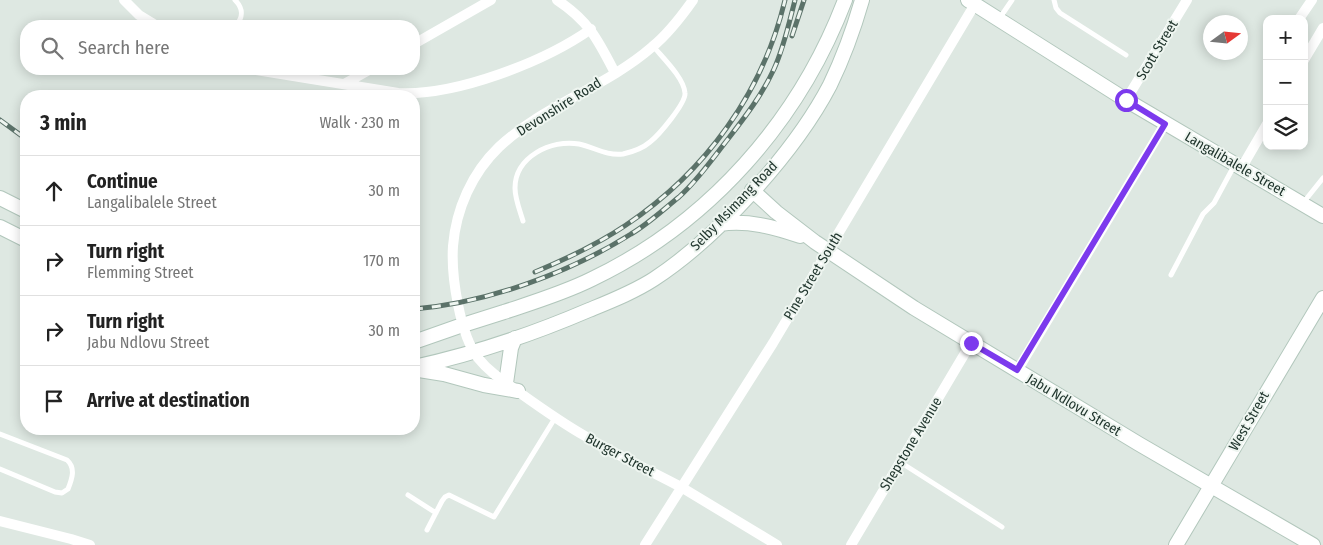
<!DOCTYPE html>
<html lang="en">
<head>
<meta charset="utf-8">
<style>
  body { margin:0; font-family:"Fira Sans Condensed",sans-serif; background:#f6f6f6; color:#222 }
  .controls { position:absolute; right:15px; top:15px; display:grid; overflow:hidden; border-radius:10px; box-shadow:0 2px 12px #0003 }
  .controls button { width:45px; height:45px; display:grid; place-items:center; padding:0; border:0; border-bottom:1px solid #e0e0e0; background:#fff; color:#222; font:25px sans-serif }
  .compass { position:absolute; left:1203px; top:15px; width:45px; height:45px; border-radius:50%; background:#fff; box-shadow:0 2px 12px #0003; rotate:75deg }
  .stop { position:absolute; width:15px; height:15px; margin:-11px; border:4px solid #7c3aed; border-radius:50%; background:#fff }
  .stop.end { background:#7c3aed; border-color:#fff; box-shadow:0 1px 5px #0008 }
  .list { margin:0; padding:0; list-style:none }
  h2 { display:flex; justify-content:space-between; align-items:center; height:65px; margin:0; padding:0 20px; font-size:21px }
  h2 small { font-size:16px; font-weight:400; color:#767676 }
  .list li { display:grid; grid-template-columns:32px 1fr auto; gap:15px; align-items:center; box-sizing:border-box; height:70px; padding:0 20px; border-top:1px solid #e0e0e0 }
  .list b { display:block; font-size:19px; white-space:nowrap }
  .list p { margin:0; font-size:16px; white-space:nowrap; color:#767676 }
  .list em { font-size:16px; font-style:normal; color:#767676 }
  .icon { flex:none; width:28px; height:28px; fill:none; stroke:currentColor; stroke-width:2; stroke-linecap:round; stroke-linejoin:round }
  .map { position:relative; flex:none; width:1323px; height:545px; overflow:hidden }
  .search { position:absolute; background:#fff; box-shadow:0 2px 12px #0003; left:20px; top:20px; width:400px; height:55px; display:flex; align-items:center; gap:12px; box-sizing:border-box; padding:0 18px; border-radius:20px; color:#767676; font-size:19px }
  .panel { position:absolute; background:#fff; box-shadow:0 2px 12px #0003; left:20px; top:90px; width:400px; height:345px; border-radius:20px }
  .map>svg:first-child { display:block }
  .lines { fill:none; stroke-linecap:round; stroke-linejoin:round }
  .secondary-casing { stroke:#b2c7bc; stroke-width:16 }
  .lane { stroke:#fff; stroke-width:5 }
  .street { stroke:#fff; stroke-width:10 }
  .secondary { stroke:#fff; stroke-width:14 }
  .rail-casing { stroke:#5b7269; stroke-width:5 }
  .rail { stroke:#eef5f0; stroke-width:3; stroke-dasharray:9; stroke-linecap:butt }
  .route { stroke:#7c3aed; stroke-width:6 }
  .labels { text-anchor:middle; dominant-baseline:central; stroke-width:4; stroke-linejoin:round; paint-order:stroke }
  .street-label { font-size:14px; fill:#21362e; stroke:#eef5f0 }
</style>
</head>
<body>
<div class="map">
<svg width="1323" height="545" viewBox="0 0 1323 545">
  <rect width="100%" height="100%" fill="#dee8e2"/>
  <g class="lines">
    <g class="secondary-casing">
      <path id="secondary" d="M968,0L1126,100L1323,216
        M752,190L776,212L815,242L914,308L1139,444L1313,545
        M0,198L26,211
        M720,224C748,220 774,227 800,236
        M0,227L26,240
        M414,342C444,331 474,321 504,312C534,302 564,293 592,279C709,223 799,121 845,0
        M414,367C474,354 533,334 589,310C611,301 634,292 654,279C718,237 795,152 830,85C843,58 854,28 862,0
        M419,370L444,374L484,385L518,391
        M506,383L511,348L515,338
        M1176,545L1323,298"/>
    </g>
    <path class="lane" d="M235,0C244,9 243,17 236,26
      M1054,0L1056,8L1060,13L1126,55
      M999,19L1012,0
      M1303,203L1323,178
      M523,221C520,211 515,199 515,188C515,157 551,139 579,144C594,147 606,156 623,154C632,152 643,148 650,142C659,135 686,103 685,93C684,78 663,58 653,46
      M1171,275L1203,214L1214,203L1234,166
      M0,434L67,460C76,468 72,479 68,489L62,493L55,492L0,469
      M900,462L1002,527
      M408,495L436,513
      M427,530L442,501L445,497L449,495L494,517L555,418"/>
    <path class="street" d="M124,0L139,15L157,26
      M557,0C589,21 598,40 615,73
      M693,0C681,17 668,34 652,47C606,87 544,105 499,147C472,173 456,209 453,246C451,276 460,335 478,358C490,373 505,382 520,393C541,408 562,423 585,436C616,455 649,470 681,487C713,506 745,526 777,545
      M1299,19L1312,0
      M414,44L491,0
      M1304,60L1323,28
      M250,69L398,93C456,96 544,62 591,29
      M344,84L371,69
      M1126,100L1187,0
      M1242,167L1267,124
      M1017,371L1165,124
      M0,521L71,539L90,545
      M645,545L773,343L975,4
      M851,545L971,343"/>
    <use href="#secondary" class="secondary"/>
    <g class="rail-casing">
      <path id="rail" d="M792,36L804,0
        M0,120L26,139
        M535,272C566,259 598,244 626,225C705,172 763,93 785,0
        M414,309C487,303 569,273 631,234C648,224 664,209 679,197C698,180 713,158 728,139C745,117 762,95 774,69C784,47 789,23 795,0"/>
    </g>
    <use href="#rail" class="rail"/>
  </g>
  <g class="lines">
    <path class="route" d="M971,343L1017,370L1165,124L1126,100"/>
  </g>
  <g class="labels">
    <g class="street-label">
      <text transform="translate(1157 50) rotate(-59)">Scott Street</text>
      <text transform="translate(559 107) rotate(-32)">Devonshire Road</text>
      <text transform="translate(1235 164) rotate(30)">Langalibalele Street</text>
      <text transform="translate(734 206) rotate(-46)">Selby Msimang Road</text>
      <text transform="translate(813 276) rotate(-59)">Pine Street South</text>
      <text transform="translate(1074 405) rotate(31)">Jabu Ndlovu Street</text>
      <text transform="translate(1249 421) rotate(-60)">West Street</text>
      <text transform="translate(911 444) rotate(-59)">Shepstone Avenue</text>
      <text transform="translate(620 455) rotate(28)">Burger Street</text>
    </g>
  </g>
</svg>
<div class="controls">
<button>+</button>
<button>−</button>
<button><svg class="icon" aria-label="layers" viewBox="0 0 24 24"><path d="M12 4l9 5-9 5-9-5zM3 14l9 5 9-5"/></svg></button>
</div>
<svg class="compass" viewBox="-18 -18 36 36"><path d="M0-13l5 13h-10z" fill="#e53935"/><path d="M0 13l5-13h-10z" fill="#767676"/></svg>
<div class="stop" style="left:1126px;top:100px"></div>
<div class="stop end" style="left:971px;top:343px"></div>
<div class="search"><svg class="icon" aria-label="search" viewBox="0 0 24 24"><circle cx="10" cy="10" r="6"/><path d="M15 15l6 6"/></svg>Search here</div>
<section class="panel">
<h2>3 min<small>Walk · 230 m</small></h2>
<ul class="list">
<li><svg class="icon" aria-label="ahead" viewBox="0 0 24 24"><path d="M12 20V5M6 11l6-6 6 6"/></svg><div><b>Continue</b><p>Langalibalele Street</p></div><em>30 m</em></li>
<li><svg class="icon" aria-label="right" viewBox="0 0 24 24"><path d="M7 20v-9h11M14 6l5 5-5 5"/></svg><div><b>Turn right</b><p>Flemming Street</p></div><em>170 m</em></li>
<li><svg class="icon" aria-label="right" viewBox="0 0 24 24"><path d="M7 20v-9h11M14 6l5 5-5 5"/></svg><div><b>Turn right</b><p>Jabu Ndlovu Street</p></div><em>30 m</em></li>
<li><svg class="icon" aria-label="arrive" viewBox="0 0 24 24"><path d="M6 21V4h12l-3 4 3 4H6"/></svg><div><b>Arrive at destination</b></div></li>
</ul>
</section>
</div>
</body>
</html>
